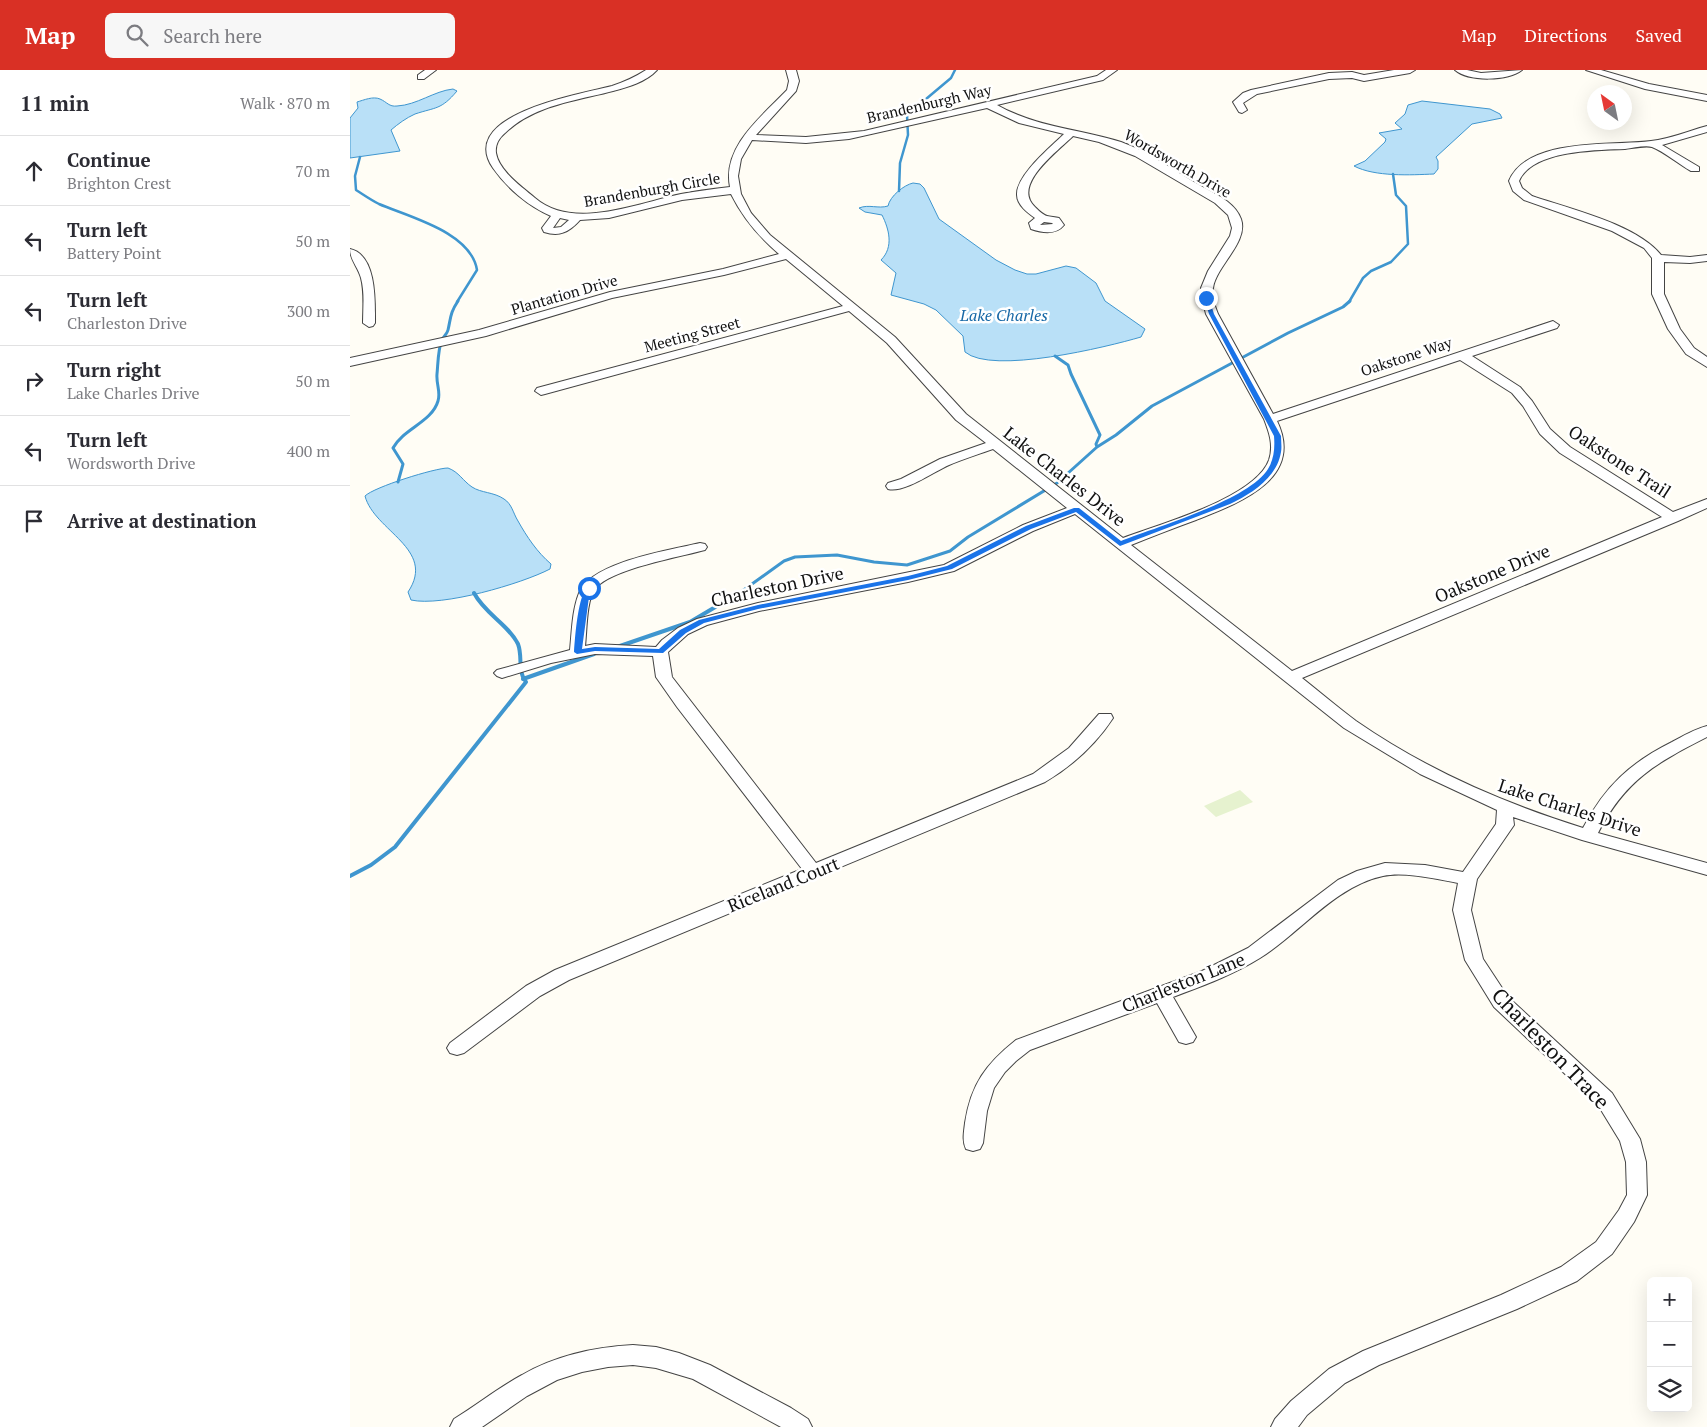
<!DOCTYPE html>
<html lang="en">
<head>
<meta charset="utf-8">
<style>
  body { margin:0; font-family:"PT Serif",serif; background:#f7f7f7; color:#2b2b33 }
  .controls { position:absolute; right:15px; bottom:15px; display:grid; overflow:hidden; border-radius:8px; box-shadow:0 5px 20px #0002 }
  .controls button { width:45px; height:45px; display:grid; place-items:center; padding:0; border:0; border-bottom:1px solid #e1e1e2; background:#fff; color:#2b2b33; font:25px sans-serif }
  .compass { position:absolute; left:1237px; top:15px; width:45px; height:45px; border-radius:50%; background:#fff; box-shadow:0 5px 20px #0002; rotate:327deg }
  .stop { position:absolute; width:15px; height:15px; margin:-11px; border:4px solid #1a73e8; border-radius:50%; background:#fff }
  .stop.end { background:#1a73e8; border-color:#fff; box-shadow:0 1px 5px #0008 }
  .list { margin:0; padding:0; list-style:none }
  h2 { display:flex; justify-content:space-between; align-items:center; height:65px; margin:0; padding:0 20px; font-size:21px }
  h2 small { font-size:16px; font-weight:400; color:#7c7c81 }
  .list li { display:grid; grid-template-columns:32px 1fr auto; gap:15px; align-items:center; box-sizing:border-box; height:70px; padding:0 20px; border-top:1px solid #e1e1e2 }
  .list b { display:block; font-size:19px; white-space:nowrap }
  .list p { margin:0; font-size:16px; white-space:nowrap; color:#7c7c81 }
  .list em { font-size:16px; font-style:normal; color:#7c7c81 }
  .icon { flex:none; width:28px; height:28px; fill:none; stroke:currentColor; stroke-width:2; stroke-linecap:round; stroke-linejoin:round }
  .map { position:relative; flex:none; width:1357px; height:1357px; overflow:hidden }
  header { display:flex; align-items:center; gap:30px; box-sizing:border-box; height:70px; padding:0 25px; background:#d93025; color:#fff }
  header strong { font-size:24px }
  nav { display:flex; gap:28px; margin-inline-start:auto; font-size:18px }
  .search { width:350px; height:45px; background:#f7f7f7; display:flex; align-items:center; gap:12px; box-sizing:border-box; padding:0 18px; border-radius:8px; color:#7c7c81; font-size:19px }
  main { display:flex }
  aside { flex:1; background:#fff }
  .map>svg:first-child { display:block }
  .pitch { fill:#e6f2cf }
  .water { fill:#b9e0f7; stroke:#3f96cf }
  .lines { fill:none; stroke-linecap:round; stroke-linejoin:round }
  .stream-far2 { stroke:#3f96cf; stroke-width:2.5 }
  .stream-far1 { stroke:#3f96cf; stroke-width:3 }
  .stream { stroke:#3f96cf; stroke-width:4 }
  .minor-casing { stroke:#444; stroke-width:2 }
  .minor { fill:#fff; fill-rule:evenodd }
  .route { fill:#1a73e8 }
  .labels { text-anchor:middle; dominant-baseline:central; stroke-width:5; stroke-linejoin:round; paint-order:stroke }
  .far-street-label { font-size:15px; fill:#111; stroke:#fff }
  .far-water-label { font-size:16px; font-style:italic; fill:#1768a6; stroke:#fff }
  .street-label { font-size:18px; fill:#111; stroke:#fff }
  .near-street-label { font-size:21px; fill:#111; stroke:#fff }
</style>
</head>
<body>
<header>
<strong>Map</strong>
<div class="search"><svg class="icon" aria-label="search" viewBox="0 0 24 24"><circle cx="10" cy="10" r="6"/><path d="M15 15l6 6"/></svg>Search here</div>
<nav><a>Map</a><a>Directions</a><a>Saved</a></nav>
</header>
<main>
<aside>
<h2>11 min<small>Walk · 870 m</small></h2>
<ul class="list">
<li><svg class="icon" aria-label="ahead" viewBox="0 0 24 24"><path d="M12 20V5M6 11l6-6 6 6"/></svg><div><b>Continue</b><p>Brighton Crest</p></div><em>70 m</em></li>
<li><svg class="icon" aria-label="left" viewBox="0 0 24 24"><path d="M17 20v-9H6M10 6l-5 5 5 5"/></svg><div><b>Turn left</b><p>Battery Point</p></div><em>50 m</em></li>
<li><svg class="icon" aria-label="left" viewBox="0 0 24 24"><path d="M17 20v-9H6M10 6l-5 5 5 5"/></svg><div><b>Turn left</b><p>Charleston Drive</p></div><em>300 m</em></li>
<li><svg class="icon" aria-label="right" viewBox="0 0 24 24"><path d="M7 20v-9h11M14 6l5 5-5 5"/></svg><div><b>Turn right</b><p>Lake Charles Drive</p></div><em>50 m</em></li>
<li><svg class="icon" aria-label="left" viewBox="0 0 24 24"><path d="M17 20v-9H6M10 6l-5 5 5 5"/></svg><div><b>Turn left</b><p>Wordsworth Drive</p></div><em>400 m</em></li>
<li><svg class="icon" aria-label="arrive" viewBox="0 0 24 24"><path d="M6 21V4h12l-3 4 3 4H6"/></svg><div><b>Arrive at destination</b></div></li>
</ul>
</aside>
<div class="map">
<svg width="1357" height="1357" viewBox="0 0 1357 1357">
  <rect width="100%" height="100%" fill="#fffdf5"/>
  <path class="pitch" d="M890,720L903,732L866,747L854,736Z"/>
  <path class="water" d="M103,19L107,21C91,40 86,37 65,44C56,48 48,54 41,60L50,81L0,88V48L8,38L7,32C14,30 23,26 30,29C37,32 39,37 47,36C67,35 84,21 103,19Z
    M1072,31L1140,39L1150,44L1152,48L1122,54L1086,87L1088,91V99L1084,104C1061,105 1025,107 1004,96L1015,91L1035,72L1036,69L1029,63L1052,59L1045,53L1055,44L1058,35Z
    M563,113L570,114L574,118L589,149L646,190L665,200L677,204H686L716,196L726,198L746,213L755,231L795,259L791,267C757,277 642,305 615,282L613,266L586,240L574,234L541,225L546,203L531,190C544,177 539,159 532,145L515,142L509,138C519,134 528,139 538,136C540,126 554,115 563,113Z
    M98,398C109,402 113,411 122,417C131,423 144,422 154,429C162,434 163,443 168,451C177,467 187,482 201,494L200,499C171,514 92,537 61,530L58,522C87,479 24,461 15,426C24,417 85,398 98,398Z"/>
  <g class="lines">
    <path class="stream-far2" d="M10,87L5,106L6,120C14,125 21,130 29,134C59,147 121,162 127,200L107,232
      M549,121L550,93L558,65L557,45L601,8L605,0
      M999,232L1013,208L1021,201L1041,192L1058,174L1056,136L1046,125L1043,104"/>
    <path class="stream-far1" d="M705,286L718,295L721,304L750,365L746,374L747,377
      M48,412L53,394L43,378C53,359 82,352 88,331C91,322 86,314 87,304C88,294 88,278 92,270C94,266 97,264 98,260C101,247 100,243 108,231
      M388,524L434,491L445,487L487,485L524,492L557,495L600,481L618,467L707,413L747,377L766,365L802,336L938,263L993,237L1000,231"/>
    <path class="stream" d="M267,577L340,552L389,523
      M173,609L244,584
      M0,806L21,795L45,777L176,612C167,601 173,587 168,574C158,554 135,544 124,523"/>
    <g class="minor-casing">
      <path id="minor" d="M75,0H86L74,9H68V5Z
        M296,0H307C296,12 278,17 263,21C225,31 184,35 155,63C149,68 145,75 146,83C149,101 172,117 185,128C223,161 288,133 331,124C347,121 363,119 380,117C372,77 411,47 437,20L439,11L436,0H446L449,11L446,21L406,65L456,67L514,61L747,6L756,0H767L753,10L647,35C686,57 729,59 771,72C800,82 824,101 851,116C865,124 885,132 891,149C899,172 866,196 863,218C861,227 865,236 868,244L923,344L1203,251L1209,255L1207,258L1122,286L1170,317L1182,331L1200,359L1220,377L1323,442L1357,429V438L1328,451L952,608C970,622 987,637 1006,651C1075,699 1153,733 1233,758C1255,716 1280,693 1322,672C1333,666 1345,659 1357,656V667C1306,693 1275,710 1248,763L1357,793V805L1232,770L1163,747L1164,755L1127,809L1121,840L1133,889L1158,927L1262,1023L1290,1069L1296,1092L1297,1125L1284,1152L1262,1184L1227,1211L1167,1239L1029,1295L995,1313L957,1345L948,1357H921L925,1349L941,1331L979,1299L1013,1281L1151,1225L1211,1197L1246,1172L1269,1140L1277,1125L1276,1092L1270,1071L1248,1035L1144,937L1115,890L1103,840L1108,813C1088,809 1053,801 1033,806C985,816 950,863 910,888C883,905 852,916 823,927L846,967L843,972L836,974L829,972L807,933L680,980L666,991L655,1002L644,1018L637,1041L633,1073L630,1079L623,1081L616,1079C612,1071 614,1062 615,1053C621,1014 636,994 666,970L852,901L898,878L988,810L1007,801L1035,793L1075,795L1113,802L1146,754L1147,740L1070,704L994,658L725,444L683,461L604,501L558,512L409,541L357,555L338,564L318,582L322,607L466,793L683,704L719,678L749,644H761L763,648C746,674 722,696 695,712L219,910L190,926L114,983L107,985L100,983L97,978L100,973L176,916L205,900L452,799L327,637L306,607L303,586L245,584L201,593L152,608L147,606L144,603L147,600L220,580C222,561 222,541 229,523C241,492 320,480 350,473L355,474L357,477L355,480C330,487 260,499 245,519C236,531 237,561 235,576L245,574L306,577L312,570L328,558L347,549L408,533L594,495L673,455L717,438L643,379C629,384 613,389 599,395C583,402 555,423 538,419L536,416L538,413L551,409L590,389L636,373L606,350L537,273L499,241L195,324L191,325L185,321L187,318L493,236L436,189L374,205L262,228L136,266L0,296V288L129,260L260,222L373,199L429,184C408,166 393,148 381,124L332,130L259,148L230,150C219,162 210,167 194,162L192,158L201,146C178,136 157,118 143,98C106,44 232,24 262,16C274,12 285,7 296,0ZM637,38L669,53L714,64C701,77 666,105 667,125C667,135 678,143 685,148L679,153L681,159C693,163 706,165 714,155L709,148C705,147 701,147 697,146C693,145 688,140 685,137C661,115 708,81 723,66L749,72L785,86L865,133L878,145L882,158L880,166L858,201L851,218L852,228L856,244L914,349C919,362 924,375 919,390C905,428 810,454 773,468L616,344L545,267L420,165L401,143L391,124L388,106L391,89L402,70L456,73L499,69ZM210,148L219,150L211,157L203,158ZM694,152L702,153L703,154L690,155ZM1110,290L1162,323L1173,336L1190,364L1210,383L1312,447L942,601L781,475C803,466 824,458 846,450C889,433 955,409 927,351Z
        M1044,0H1065L1060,3L1014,11L1002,8L979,9L907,24L893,33L897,40L892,43L889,42L883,32L893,23L901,20L979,3L1002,2L1014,5Z
        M1105,0H1117L1131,3L1172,0C1158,11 1119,12 1105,0Z
        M1236,0H1251L1299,14L1357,25V31L1295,19Z
        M1357,56V62L1312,75L1349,97V101H1341C1330,95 1313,81 1302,77C1295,75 1283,78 1275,79C1247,80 1182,80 1169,111L1172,118L1182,126C1220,139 1286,154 1311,185L1340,187L1357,185V191L1340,193L1314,192V224L1330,259L1344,278L1357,287V297L1336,284L1318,259L1302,224V188L1294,178L1262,161L1174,130L1163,121L1159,111C1177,67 1263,76 1301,71C1320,69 1338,61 1357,56Z
        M0,179C27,185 25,232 25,253L23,256L19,257L13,253C13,238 15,223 11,208C8,197 0,190 0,179Z
        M283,1275L306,1277L329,1283L360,1295L441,1338L458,1349L462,1357H431L343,1309L306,1298L283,1295L258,1297L232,1302L207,1310L177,1326L132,1357H100L104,1349C127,1335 148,1318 172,1305C205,1286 244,1277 283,1275Z"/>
    </g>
    <use href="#minor" class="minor"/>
  </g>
  <path class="route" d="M856,226L859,228L864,244L931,366C931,371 932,377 931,382C927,408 901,424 880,434L770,476L726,442L681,459L602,499L558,510L408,539L354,553L336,563L313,583L245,581L227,584L224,582C225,568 228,521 239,516L242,518L239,527L232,579L245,577L309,579L330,560L349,550L408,535L558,506L597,496L676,456L724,438H729L771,471C806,457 899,430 918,399C924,389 925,378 924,366L859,244L854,228Z"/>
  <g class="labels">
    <g class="far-street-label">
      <text transform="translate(579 33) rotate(-13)">Brandenburgh Way</text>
      <text transform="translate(828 93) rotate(30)">Wordsworth Drive</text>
      <text transform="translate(302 119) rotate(-10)">Brandenburgh Circle</text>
      <text transform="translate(214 224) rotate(-16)">Plantation Drive</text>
      <text transform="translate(342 264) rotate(-15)">Meeting Street</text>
      <text transform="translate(1056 286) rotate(-18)">Oakstone Way</text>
    </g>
    <g class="far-water-label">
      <text x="654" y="245">Lake Charles</text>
    </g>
    <g class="street-label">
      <text transform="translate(1270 391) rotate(33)">Oakstone Trail</text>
      <text transform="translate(715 406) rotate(38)">Lake Charles Drive</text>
      <text transform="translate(1142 503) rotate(-23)">Oakstone Drive</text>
      <text transform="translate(427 516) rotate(-12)">Charleston Drive</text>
      <text transform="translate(1220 737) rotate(18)">Lake Charles Drive</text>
      <text transform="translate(433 814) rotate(-22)">Riceland Court</text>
      <text transform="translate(833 912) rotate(-22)">Charleston Lane</text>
    </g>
    <g class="near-street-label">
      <text transform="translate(1201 978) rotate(46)">Charleston Trace</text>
    </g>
  </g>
</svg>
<div class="controls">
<button>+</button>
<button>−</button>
<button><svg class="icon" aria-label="layers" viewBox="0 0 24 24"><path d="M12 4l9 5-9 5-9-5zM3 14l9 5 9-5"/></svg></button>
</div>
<svg class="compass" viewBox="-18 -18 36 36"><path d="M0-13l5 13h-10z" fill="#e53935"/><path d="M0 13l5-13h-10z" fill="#7c7c81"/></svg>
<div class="stop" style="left:239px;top:518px"></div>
<div class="stop end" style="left:856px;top:228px"></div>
</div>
</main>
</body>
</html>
